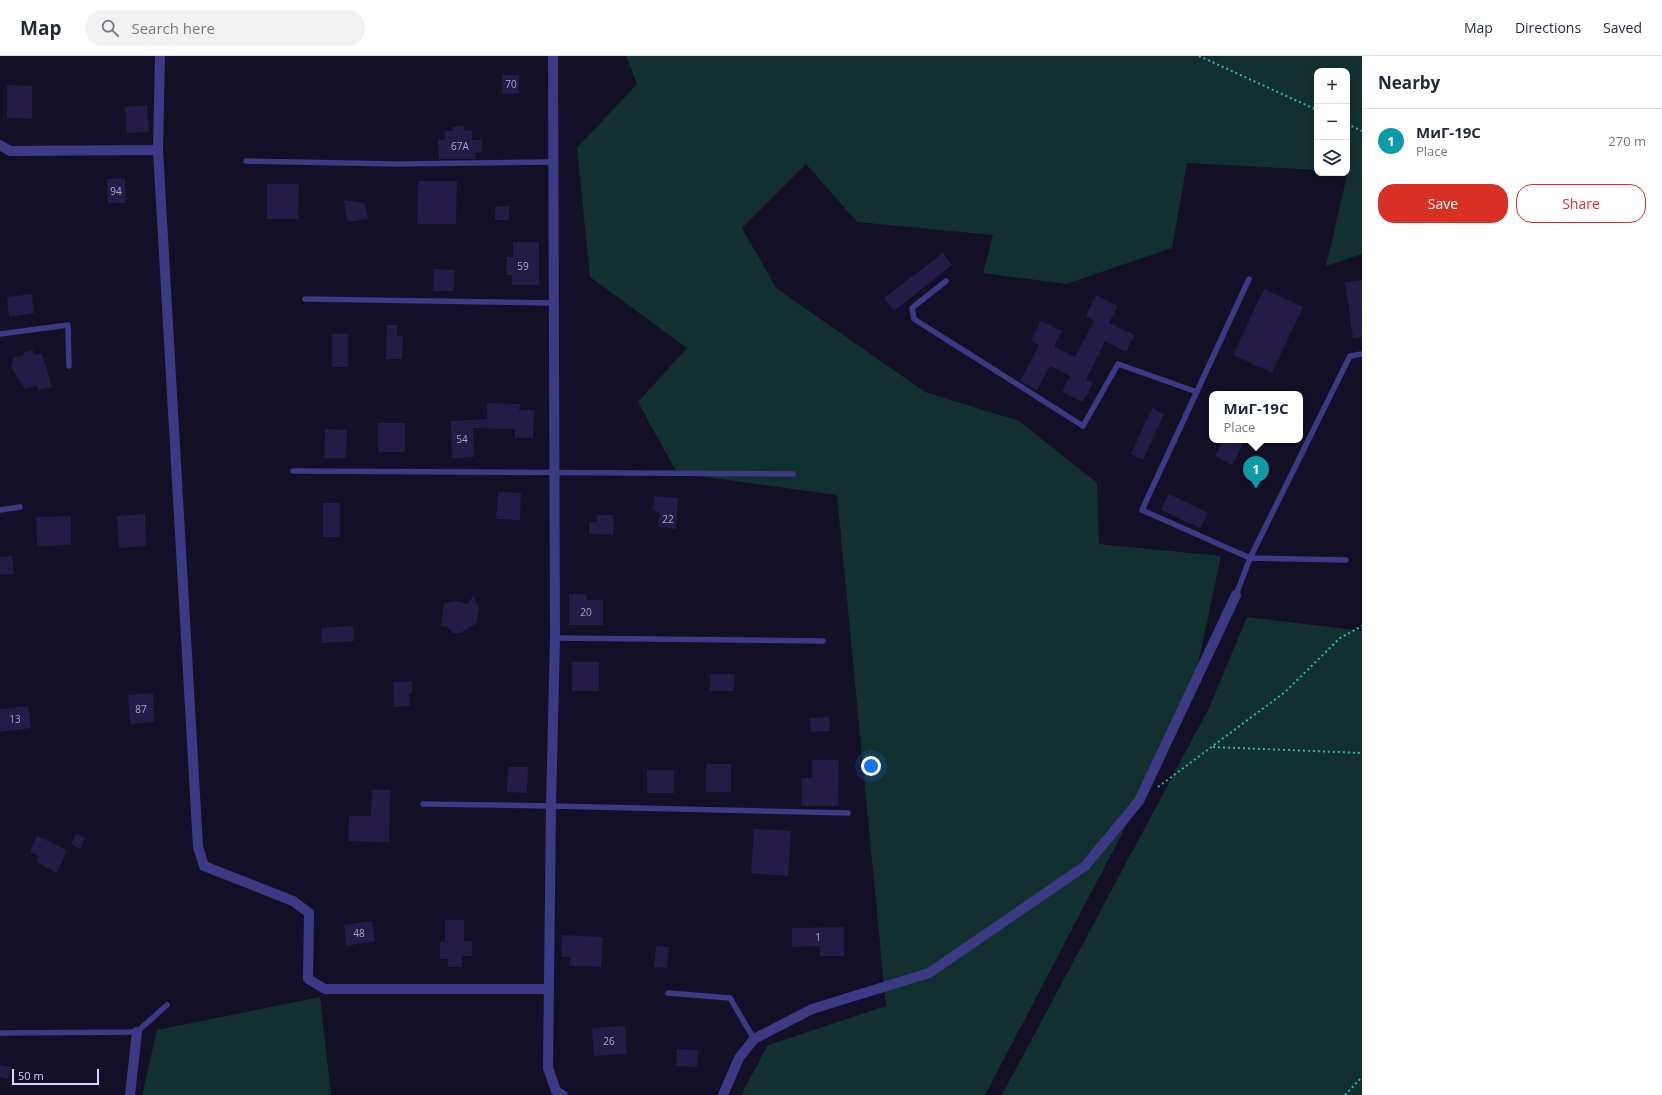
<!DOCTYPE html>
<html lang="en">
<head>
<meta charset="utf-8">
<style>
  body { margin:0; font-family:"Open Sans",sans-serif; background:#f2f2f3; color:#1f2937 }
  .controls { position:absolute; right:12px; top:12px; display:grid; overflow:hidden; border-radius:8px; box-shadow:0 2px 10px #0003 }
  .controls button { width:36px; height:36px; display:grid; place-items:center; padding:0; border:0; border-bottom:1px solid #e0e1e3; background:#fff; color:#1f2937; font:20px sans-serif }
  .scale { position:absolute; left:12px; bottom:10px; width:87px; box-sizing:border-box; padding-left:4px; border:2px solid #d9d4ff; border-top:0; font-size:11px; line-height:14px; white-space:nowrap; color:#d9d4ff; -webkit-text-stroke:3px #130f26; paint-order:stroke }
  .you { position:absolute; left:871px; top:710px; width:14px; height:14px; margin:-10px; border:3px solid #fff; border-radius:50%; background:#1a73e8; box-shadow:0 0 0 6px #1a73e833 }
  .badge { display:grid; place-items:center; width:26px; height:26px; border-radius:50%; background:#d93025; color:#fff; font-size:13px; font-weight:700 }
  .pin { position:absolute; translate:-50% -33px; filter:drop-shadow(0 1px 2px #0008) }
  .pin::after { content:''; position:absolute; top:21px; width:14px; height:12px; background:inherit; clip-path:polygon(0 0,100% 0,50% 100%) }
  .popup { position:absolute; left:1209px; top:335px; width:94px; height:52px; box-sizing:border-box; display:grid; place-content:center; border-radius:8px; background:#fff; filter:drop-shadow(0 1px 3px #0005); font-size:13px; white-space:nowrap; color:#747a83 }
  .popup b { font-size:15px; color:#1f2937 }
  .popup::after { content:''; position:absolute; left:50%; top:100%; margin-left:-8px; border:8px solid transparent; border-top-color:#fff }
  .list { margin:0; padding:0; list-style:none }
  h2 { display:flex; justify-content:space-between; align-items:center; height:52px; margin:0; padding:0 16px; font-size:17px }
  h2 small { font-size:13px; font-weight:400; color:#747a83 }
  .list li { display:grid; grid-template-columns:26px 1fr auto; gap:12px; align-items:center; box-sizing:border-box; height:64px; padding:0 16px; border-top:1px solid #e0e1e3 }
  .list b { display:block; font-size:15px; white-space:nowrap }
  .list p { margin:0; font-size:13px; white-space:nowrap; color:#747a83 }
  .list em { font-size:13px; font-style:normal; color:#747a83 }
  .actions { display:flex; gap:8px; padding:12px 16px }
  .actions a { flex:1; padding:9px 0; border:1px solid #d93025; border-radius:16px; text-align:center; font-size:14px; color:#d93025 }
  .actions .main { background:#d93025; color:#fff }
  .icon { flex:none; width:22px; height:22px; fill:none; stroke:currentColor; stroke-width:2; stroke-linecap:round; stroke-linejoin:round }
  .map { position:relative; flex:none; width:1362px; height:1039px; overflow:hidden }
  header { display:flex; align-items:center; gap:24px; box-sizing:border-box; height:56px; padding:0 20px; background:#fff; border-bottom:1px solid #e0e1e3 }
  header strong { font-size:19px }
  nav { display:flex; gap:22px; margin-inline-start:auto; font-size:14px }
  .search { width:280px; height:36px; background:#f2f2f3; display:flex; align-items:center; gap:10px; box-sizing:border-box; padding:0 14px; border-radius:22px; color:#747a83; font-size:15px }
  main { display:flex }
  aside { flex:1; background:#fff }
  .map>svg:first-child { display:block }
  .green { fill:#12302f }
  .building { fill:#241b47 }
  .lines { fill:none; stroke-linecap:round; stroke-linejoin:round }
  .path { stroke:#2fb8b0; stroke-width:2; stroke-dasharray:2 3; stroke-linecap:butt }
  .lane { stroke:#3d3a85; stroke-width:5.5 }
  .street { stroke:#3d3a85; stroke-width:10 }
  .labels { text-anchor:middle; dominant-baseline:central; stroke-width:3; stroke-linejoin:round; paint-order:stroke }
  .number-label { font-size:10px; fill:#aca6d1 }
</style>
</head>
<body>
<header>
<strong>Map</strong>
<div class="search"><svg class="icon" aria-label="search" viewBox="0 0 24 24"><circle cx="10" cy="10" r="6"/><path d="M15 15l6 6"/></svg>Search here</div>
<nav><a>Map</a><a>Directions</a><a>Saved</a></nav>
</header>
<main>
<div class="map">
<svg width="1362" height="1039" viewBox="0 0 1362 1039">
  <rect width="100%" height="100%" fill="#130f26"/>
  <path class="green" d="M626,0H1362V198L1326,210L1348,115L1347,15H1317V114L1187,107L1172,192L1066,228L983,217L993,179L857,166L806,108L742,172L776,232L925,336L1019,365L1097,427L1099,488L1221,500L1189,650L985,1039H741L768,989L886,950L837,439L677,417L638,346L687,292L590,221L577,92L637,28Z
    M1247,561L1362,575V1039H1002L1209,652Z
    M320,941L331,1039H142L157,974Z"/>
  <path class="building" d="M502,19H519V37L502,38Z
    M7,29L32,30V63L7,62Z
    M147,49L149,76L127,77L125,51Z
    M464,70V75L472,74V84H482V96L475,97L476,103H439L438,84H445V75H453L452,71Z
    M125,122L126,147H108L107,123Z
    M418,125H457L456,168H417Z
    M267,128H299L298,163H267Z
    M344,144L365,147L368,163L347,166Z
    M509,150V164H495V151Z
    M513,186H539V229H512V219H506L507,201H513Z
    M943,197L952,209L894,255L884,242Z
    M434,213L454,214V235H433Z
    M1362,224V281L1353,282L1345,226Z
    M1264,233L1303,251L1272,317L1233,299Z
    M32,238L34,257L9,261L7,241Z
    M1096,239L1118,250L1109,267L1135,279L1126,296L1105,285L1086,324L1093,327L1083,346L1062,336L1070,320L1050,310L1037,334L1020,325L1039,289L1031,285L1041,265L1062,275L1054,291L1075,301L1094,265L1086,260Z
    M387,269H397V280H403L402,303H386Z
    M332,278H348V311H332Z
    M33,294L34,299L42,297L52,331L38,334L37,330L25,333L11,311L14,301L22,300L25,296Z
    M487,347L520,348L519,354H534L533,382H515V373L473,372L474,401L452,402L451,365L487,363Z
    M1152,352L1164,358L1143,404L1131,398Z
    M378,367H405V396H378Z
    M325,373L347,374L346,402H324Z
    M1223,384H1244L1233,409L1215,400Z
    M498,436L521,437L520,464L496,463Z
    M1169,438L1208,457L1200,472L1161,454Z
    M654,440L678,442L676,473L658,471L660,456L653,455Z
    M323,447H340V481H323Z
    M145,458L146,490L119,492L117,460Z
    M597,459H614L613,479L589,478V466H597Z
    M71,460V489L37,490L36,461Z
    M12,500L14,518L0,519V501Z
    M569,538H586L587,544H603V569H569Z
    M473,540L479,553L476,568L460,577H453L447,571L441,570L444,547L455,545L468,548Z
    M353,570L354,585L322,587L321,572Z
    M572,606H599V635H572Z
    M710,618H734V635H710Z
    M412,625V637L409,638L410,650L394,651L393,626Z
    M153,637L154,666L130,668L128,639Z
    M28,650L31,672L0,676V653Z
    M829,661L830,675L811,676L810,662Z
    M812,704H839L838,750H802V722H812Z
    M706,708H731V736H706Z
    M508,711H528L527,737L507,736Z
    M647,714H674V737H647Z
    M372,734H390L389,786L348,785L349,760H371Z
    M754,773L791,775L788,820L751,817Z
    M76,778L85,782L80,793L71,788Z
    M37,780L67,794L57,817L36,806L39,800L30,796Z
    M445,864H464V885H472V900H462V911H448V903H440V886H445Z
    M372,865L375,885L346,890L344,869Z
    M844,871V900H820V890L792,891V872Z
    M562,879L603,881L601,911L570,910V901H561Z
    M656,890L669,891L667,912L654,911Z
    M625,970L627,998L594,1000L592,972Z
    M677,993L698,994L697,1011L676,1010Z
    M0,1009L11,1011L8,1023L0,1021Z"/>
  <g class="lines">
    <path class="path" d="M1199,0L1317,54
      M1347,68L1362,75
      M1213,691L1362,697
      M1158,731L1285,636L1340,582L1362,570
      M1345,1039L1362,1021"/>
    <path class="lane" d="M246,105L398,108L554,106
      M946,225L912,252L914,263L1083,370L1118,308L1197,336
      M305,243L554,247
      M0,278L68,269L69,310
      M293,415L793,418
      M0,454L20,451
      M1346,504L1250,502L1350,300L1362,298
      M1236,539L1250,502L1142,454L1249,223
      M555,582L823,585
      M423,748L551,750L848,757
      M668,937L730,942L754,983
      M0,977L137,976L167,949"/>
    <path class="street" d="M160,0L158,94L198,791L204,810L293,845L309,857L308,923L325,933H548
      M553,0L555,582L551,750L548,1012L556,1035L563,1039
      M0,89L10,95L158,94
      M130,1039L137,976
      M723,1039L739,1002L754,983L812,953L929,917L1085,810L1139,745L1236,539"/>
  </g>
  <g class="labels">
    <g class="number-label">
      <text x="511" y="28">70</text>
      <text x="460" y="90">67А</text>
      <text x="116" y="135">94</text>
      <text x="523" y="210">59</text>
      <text x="462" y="383">54</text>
      <text x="668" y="463">22</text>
      <text x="586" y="556">20</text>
      <text x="141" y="653">87</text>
      <text x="15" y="663">13</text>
      <text x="359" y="877">48</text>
      <text x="818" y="881">1</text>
      <text x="609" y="985">26</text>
    </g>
  </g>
</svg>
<div class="controls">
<button>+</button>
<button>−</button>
<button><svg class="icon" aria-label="layers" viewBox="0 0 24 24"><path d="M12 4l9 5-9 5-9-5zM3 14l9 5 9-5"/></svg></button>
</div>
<div class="scale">50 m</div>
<div class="you"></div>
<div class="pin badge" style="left:1256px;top:433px;background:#0f9aa8">1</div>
<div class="popup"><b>МиГ-19С</b>Place</div>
</div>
<aside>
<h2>Nearby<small></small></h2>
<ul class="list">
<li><span class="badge" style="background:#0f9aa8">1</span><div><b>МиГ-19С</b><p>Place</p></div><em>270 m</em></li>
</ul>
<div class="actions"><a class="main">Save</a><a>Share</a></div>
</aside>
</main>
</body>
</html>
